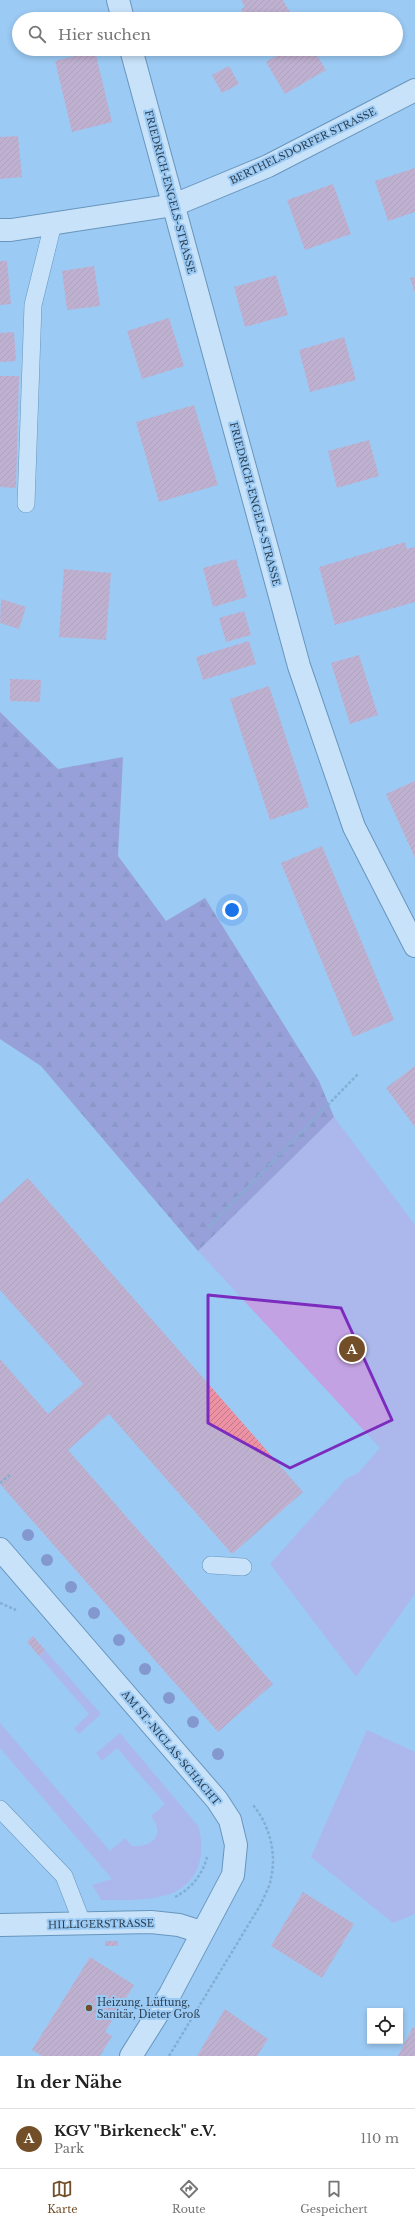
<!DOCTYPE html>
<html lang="de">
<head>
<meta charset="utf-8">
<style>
  body { margin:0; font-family:"Libre Baskerville",serif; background:#f6f6f6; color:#222 }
  .controls { position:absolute; right:12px; bottom:12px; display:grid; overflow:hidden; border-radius:0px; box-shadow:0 2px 6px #0003 }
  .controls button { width:36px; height:36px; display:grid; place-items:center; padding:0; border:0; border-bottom:1px solid #e0e0e0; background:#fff; color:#222; font:20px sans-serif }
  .you { position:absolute; left:232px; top:910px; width:14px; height:14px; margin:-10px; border:3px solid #fff; border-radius:50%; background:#1a73e8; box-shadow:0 0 0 6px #1a73e833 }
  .badge { display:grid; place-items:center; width:26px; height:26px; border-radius:50%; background:#734f29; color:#fff; font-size:13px; font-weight:700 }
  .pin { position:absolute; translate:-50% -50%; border:2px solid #fff; box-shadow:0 1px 4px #0006 }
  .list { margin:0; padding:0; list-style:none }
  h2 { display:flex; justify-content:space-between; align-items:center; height:52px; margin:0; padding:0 16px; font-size:17px }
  h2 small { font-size:13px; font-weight:400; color:#767676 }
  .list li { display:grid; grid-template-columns:26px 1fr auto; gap:12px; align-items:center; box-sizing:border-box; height:60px; padding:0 16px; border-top:1px solid #e0e0e0 }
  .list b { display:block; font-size:15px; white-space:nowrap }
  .list p { margin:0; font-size:13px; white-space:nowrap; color:#767676 }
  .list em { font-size:13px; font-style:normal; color:#767676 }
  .icon { flex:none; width:22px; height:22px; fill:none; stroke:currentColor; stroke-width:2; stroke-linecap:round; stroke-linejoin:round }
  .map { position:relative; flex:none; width:415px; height:2056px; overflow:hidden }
  .search { position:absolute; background:#fff; box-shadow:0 2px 6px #0003; left:12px; right:12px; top:12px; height:44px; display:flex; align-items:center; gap:10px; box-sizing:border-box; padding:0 14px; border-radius:22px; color:#767676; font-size:15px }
  .sheet { height:112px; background:#fff }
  nav { display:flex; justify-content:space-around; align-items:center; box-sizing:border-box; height:56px; border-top:1px solid #e0e0e0; background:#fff; font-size:11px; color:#767676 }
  nav a { display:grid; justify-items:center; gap:2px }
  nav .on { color:#734f29 }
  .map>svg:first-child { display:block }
  .green { fill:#c2a2e3 }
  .forest { fill:url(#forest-firs) }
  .building { fill:url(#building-hatch) }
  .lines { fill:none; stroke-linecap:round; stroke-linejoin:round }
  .service-casing { stroke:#2b567a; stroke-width:18 }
  .minor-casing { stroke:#2b567a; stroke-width:24 }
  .tertiary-casing { stroke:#2b567a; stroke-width:24 }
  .path { stroke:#698cab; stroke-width:2.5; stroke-dasharray:3 2; stroke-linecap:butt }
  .service { stroke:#fff; stroke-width:17 }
  .minor { stroke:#fff; stroke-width:22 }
  .tertiary { stroke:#fff; stroke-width:22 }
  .tree { fill:#675ca2 }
  .marked { fill:none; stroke:#7b2cbf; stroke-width:3; stroke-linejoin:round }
  .poi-dot { fill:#734f29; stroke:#9bcaf4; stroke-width:1.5 }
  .labels { text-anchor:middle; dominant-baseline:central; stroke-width:4; stroke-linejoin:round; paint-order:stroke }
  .street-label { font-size:10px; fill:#2c3f50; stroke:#9bcaf4 }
  .poi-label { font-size:10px; fill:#2c3f50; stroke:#9bcaf4; text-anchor:start }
</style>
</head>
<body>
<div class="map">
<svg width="415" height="2056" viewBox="0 0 415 2056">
  <defs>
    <pattern id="forest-firs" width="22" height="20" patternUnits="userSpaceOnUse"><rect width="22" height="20" fill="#926eb6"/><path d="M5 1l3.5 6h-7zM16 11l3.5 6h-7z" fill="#775c96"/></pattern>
    <pattern id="building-hatch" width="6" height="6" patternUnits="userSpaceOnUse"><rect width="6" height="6" fill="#ed91a4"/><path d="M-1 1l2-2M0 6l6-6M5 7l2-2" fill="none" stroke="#c07888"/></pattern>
  </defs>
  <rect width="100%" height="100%" fill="#9bcaf4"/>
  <path class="green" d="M334,1117L415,1225V1594L356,1677L270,1564L346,1479L358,1473L380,1448L198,1251Z
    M45,1650L101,1714L79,1734L74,1728L89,1714L39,1656Z
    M0,1723L110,1851L125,1838L132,1846C153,1848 166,1834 151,1816L165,1804L117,1748L102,1761L96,1753L120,1733L198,1826C208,1856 197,1888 163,1896C143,1901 121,1900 101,1900L92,1885L112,1879L0,1748Z
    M367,1730L415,1752V1914L393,1923L311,1857Z"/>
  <path class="forest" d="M0,712L58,769L123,757L118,856L166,921L205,898L319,1081L334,1117L198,1251L41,1066L0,1039Z"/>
  <path class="building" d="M241,0H283L294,19H247L241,9L245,7Z
    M288,49H313L326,70L285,94L266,62Z
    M95,51L112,122L72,132L55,61Z
    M229,66L239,84L222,93L212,75Z
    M18,136L22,177L0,179V137Z
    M415,168V212L388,221L375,181Z
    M333,184L351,234L305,250L287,200Z
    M0,261H7L11,304L0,305Z
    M94,266L100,306L67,310L62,271Z
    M276,275L288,315L245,327L234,287Z
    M415,277V293L410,278Z
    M169,318L184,366L142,379L127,331Z
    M14,332L16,361L0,362V333Z
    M344,337L356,380L310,392L299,350Z
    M0,376H19L16,488L0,487Z
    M194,405L218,485L159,502L136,422Z
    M369,440L379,476L337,488L328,451Z
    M405,542L407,549L415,547V602L335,625L319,567Z
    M236,559L247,597L213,607L203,568Z
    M64,569L111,573L106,640L59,637Z
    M1,599L26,607L19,629L0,623Z
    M244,611L251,635L226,642L219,618Z
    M249,641L256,664L203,680L196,657Z
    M359,655L378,715L350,724L331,663Z
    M10,679L41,680L40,702L10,701Z
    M269,686L309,807L270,820L230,699Z
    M415,781V858L386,794Z
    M322,846L394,1020L353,1037L281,863Z
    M415,1066V1127L386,1088Z
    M28,1178L303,1492L232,1554L109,1414L68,1450L273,1684L218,1732L0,1484V1359L48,1414L83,1384L0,1290V1203Z
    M33,1636L45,1650L39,1656L27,1642Z
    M303,1892L354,1924L322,1978L271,1946Z
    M105,1941H118V1946H105Z
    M90,1957L134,1985L105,2032L112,2036L100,2056H42L32,2050Z
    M225,2009L268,2039L257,2056H197Z
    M413,2027L415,2028V2056H398Z"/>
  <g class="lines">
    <g class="service-casing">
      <path id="service" d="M26,504L33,305L53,224
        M211,1565L243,1567
        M0,1809L64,1876L83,1925"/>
    </g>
    <g class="minor-casing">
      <path id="minor" d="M118,0L123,19
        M131,49L299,666L354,827L415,946
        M0,1549L217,1800L230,1820L236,1845L233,1875L170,1994L131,2056
        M0,1925L151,1922L179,1925L201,1932"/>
    </g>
    <g class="tertiary-casing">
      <path id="tertiary" d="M0,230H11L174,205L268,166L415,90"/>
    </g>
    <path class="path" d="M209,1227L358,1074
      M0,1483L10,1475
      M0,1603L16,1610
      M175,1897C191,1889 203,1874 207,1857
      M169,2056L261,1904C264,1896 270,1887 271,1878C277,1853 269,1824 253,1805"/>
    <use href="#service" class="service"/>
    <use href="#minor" class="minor"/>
    <use href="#tertiary" class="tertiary"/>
  </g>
  <g class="tree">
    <circle cx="28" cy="1535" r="6"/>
    <circle cx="47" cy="1560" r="6"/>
    <circle cx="71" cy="1587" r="6"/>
    <circle cx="94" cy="1613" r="6"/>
    <circle cx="119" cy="1640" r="6"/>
    <circle cx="145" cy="1669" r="6"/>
    <circle cx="169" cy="1698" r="6"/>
    <circle cx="193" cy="1722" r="6"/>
    <circle cx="218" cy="1754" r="6"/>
  </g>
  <path d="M0 0H415V2056H0ZM208,1295L341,1308L392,1420L290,1468L208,1423Z" fill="#9bcaf4" fill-opacity=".55" fill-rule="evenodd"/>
  <path class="marked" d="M208,1295L341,1308L392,1420L290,1468L208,1423Z"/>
  <circle class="poi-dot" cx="89" cy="2008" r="4"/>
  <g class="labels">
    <g class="street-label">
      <text transform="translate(303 146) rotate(-26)">BERTHELSDORFER STRASSE</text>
      <text transform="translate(170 192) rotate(75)">FRIEDRICH-ENGELS-STRASSE</text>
      <text transform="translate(255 504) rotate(75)">FRIEDRICH-ENGELS-STRASSE</text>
      <text transform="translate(171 1748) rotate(50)">AM ST.-NICLAS-SCHACHT</text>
      <text transform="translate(101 1924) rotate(-1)">HILLIGERSTRASSE</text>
    </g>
    <g class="poi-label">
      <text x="97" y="2002">Heizung, Lüftung,<tspan x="97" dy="12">Sanitär, Dieter Groß</tspan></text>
    </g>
  </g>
</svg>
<div class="controls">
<button><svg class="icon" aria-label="locate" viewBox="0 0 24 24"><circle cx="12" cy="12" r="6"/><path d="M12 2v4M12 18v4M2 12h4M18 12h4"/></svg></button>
</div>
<div class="you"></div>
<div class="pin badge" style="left:352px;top:1349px">A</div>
<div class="search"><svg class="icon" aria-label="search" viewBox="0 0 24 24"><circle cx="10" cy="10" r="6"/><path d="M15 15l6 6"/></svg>Hier suchen</div>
</div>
<section class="sheet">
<h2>In der Nähe<small></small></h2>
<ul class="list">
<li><span class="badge">A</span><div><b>KGV &quot;Birkeneck&quot; e.V.</b><p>Park</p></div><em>110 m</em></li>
</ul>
</section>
<nav>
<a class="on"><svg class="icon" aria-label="map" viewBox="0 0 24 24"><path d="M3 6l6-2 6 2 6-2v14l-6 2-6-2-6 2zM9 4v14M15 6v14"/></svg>Karte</a>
<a><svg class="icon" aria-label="directions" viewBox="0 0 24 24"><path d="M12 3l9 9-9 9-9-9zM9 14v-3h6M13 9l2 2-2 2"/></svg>Route</a>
<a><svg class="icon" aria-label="saved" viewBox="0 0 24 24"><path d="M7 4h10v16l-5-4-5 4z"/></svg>Gespeichert</a>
</nav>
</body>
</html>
